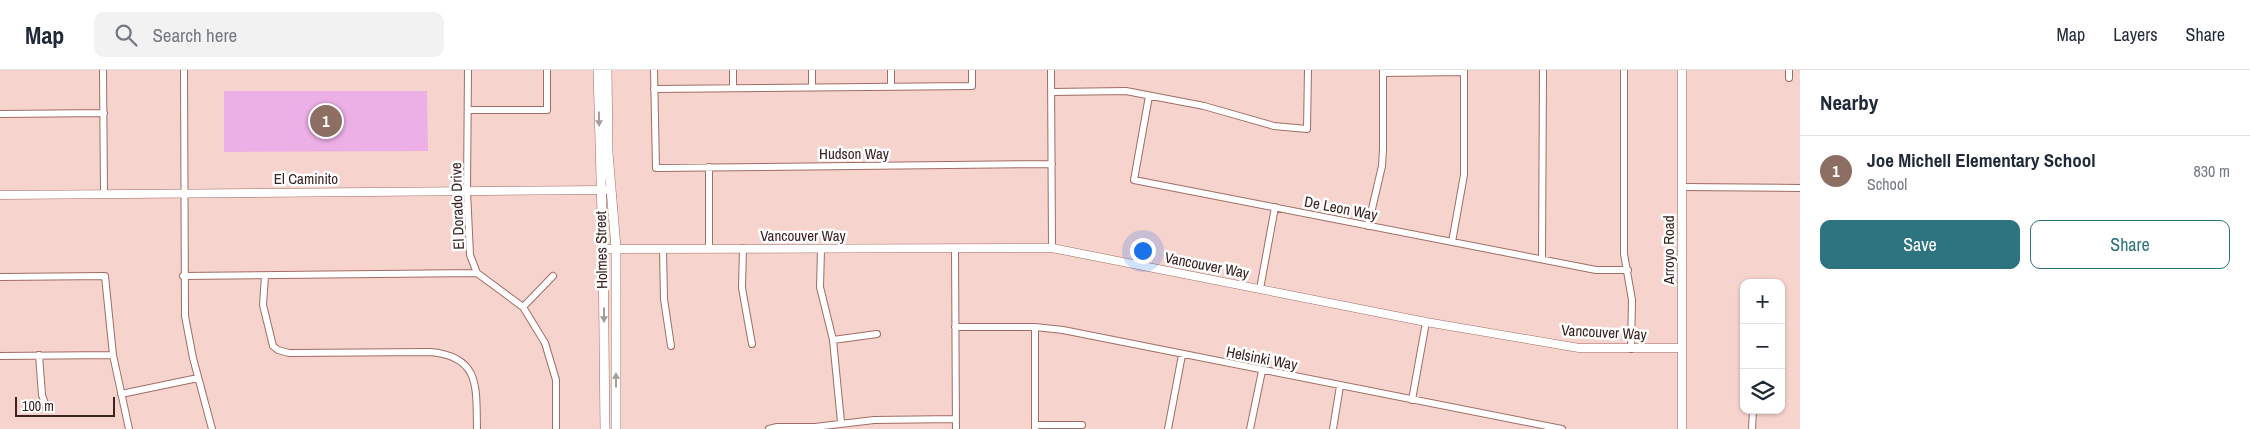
<!DOCTYPE html>
<html lang="en">
<head>
<meta charset="utf-8">
<style>
  body { margin:0; font-family:"Archivo Narrow",sans-serif; background:#f2f2f3; color:#1f2937 }
  .controls { position:absolute; right:15px; bottom:15px; display:grid; overflow:hidden; border-radius:10px; box-shadow:0 1px 4px #0004 }
  .controls button { width:45px; height:45px; display:grid; place-items:center; padding:0; border:0; border-bottom:1px solid #e0e1e3; background:#fff; color:#1f2937; font:25px sans-serif }
  .scale { position:absolute; left:15px; bottom:12px; width:100px; box-sizing:border-box; padding-left:5px; border:2px solid #3a2421; border-top:0; font-size:14px; line-height:18px; white-space:nowrap; color:#3a2421; -webkit-text-stroke:4px #fefefe; paint-order:stroke }
  .you { position:absolute; left:1142px; top:180px; width:18px; height:18px; margin:-12px; border:4px solid #fff; border-radius:50%; background:#1a73e8; box-shadow:0 0 0 8px #1a73e833 }
  .badge { display:grid; place-items:center; width:32px; height:32px; border-radius:50%; background:#2d7480; color:#fff; font-size:16px; font-weight:700 }
  .pin { position:absolute; translate:-50% -50%; border:2px solid #fff; box-shadow:0 1px 5px #0006 }
  .list { margin:0; padding:0; list-style:none }
  h2 { display:flex; justify-content:space-between; align-items:center; height:65px; margin:0; padding:0 20px; font-size:21px }
  h2 small { font-size:16px; font-weight:400; color:#747a83 }
  .list li { display:grid; grid-template-columns:32px 1fr auto; gap:15px; align-items:center; box-sizing:border-box; height:70px; padding:0 20px; border-top:1px solid #e0e1e3 }
  .list b { display:block; font-size:19px; white-space:nowrap }
  .list p { margin:0; font-size:16px; white-space:nowrap; color:#747a83 }
  .list em { font-size:16px; font-style:normal; color:#747a83 }
  .actions { display:flex; gap:10px; padding:15px 20px }
  .actions a { flex:1; padding:11px 0; border:1px solid #2d7480; border-radius:10px; text-align:center; font-size:18px; color:#2d7480 }
  .actions .main { background:#2d7480; color:#fff }
  .icon { flex:none; width:28px; height:28px; fill:none; stroke:currentColor; stroke-width:2; stroke-linecap:round; stroke-linejoin:round }
  .map { position:relative; flex:none; width:1800px; height:359px; overflow:hidden }
  header { display:flex; align-items:center; gap:30px; box-sizing:border-box; height:70px; padding:0 25px; background:#fff; border-bottom:1px solid #e0e1e3 }
  header strong { font-size:24px }
  nav { display:flex; gap:28px; margin-inline-start:auto; font-size:18px }
  .search { width:350px; height:45px; background:#f2f2f3; display:flex; align-items:center; gap:12px; box-sizing:border-box; padding:0 18px; border-radius:10px; color:#747a83; font-size:19px }
  main { display:flex }
  aside { flex:1; background:#fff }
  .map>svg:first-child { display:block }
  .green { fill:#ecafe6 }
  .lines { fill:none; stroke-linecap:round; stroke-linejoin:round }
  .minor-casing { stroke:#a16d64; stroke-width:8 }
  .tertiary-casing { stroke:#a16d64; stroke-width:9 }
  .secondary-casing { stroke:#a16d64; stroke-width:10 }
  .minor { stroke:#fff; stroke-width:6 }
  .tertiary { stroke:#fff; stroke-width:8 }
  .secondary { stroke:#fff; stroke-width:9 }
  .oneway { fill:#a69c9b }
  .labels { text-anchor:middle; dominant-baseline:central; stroke-width:5; stroke-linejoin:round; paint-order:stroke }
  .street-label { font-size:15px; fill:#3a2421; stroke:#fefefe }
</style>
</head>
<body>
<header>
<strong>Map</strong>
<div class="search"><svg class="icon" aria-label="search" viewBox="0 0 24 24"><circle cx="10" cy="10" r="6"/><path d="M15 15l6 6"/></svg>Search here</div>
<nav><a>Map</a><a>Layers</a><a>Share</a></nav>
</header>
<main>
<div class="map">
<svg width="1800" height="359" viewBox="0 0 1800 359">
  <rect width="100%" height="100%" fill="#f7d3cd"/>
  <path class="green" d="M224,21H427L428,81L224,82Z"/>
  <g class="lines">
    <g class="minor-casing">
      <path id="minor" d="M103,0L104,124
        M184,0L185,246L193,288L212,359
        M468,0L467,121L470,185L477,203L523,237L545,273L556,310V359
        M654,0L656,98L1052,94
        M733,0V17
        M812,0V17
        M1051,0L1052,178
        M1624,0V184L1632,230L1631,279
        M1789,0V8
        M1383,3L1464,2
        M891,17V0
        M654,19L972,16V0
        M1052,22L1126,21L1204,36L1274,56L1307,59L1308,0
        M1149,26L1134,110L1596,200H1628
        M469,40H547V0
        M0,44L104,43
        M709,97V178
        M1682,117L1800,118
        M1368,156L1382,96L1383,79V0
        M1452,172L1464,105V0
        M743,178L742,218L752,274
        M955,178L956,359
        M663,179L664,229L671,276
        M821,179L820,217L833,270L841,352
        M1542,189L1543,0
        M183,206L477,203
        M265,206L263,235L273,276L278,280L289,283L431,282C481,287 476,318 477,359
        M0,207L105,206L113,285L129,359
        M1260,219L1275,137
        M523,237L553,206
        M955,257H1035L1063,260L1562,359
        M1035,257V359
        M833,270L877,264
        M39,285L42,325L47,339
        M0,286L113,285
        M121,324L198,308
        M1412,330L1426,252
        M1035,355H1082
        M769,359L777,357H815L874,350L956,349
        M1168,359L1182,285
        M1250,359L1262,301
        M1333,359L1340,316
        M1752,359L1753,340"/>
    </g>
    <g class="tertiary-casing">
      <path id="tertiary" d="M0,125L605,120
        M603,179L1052,178L1426,252L1579,278H1682
        M1682,359V0"/>
    </g>
    <g class="secondary-casing">
      <path id="secondary" d="M598,0L603,179L605,359
        M607,0L608,83L616,178V359"/>
    </g>
    <use href="#minor" class="minor"/>
    <use href="#tertiary" class="tertiary"/>
    <use href="#secondary" class="secondary"/>
  </g>
  <defs><path id="oneway-solid" d="M-6-.8H1V-3.2L6.5 0L1 3.2V.8H-6Z" transform="scale(1.25)"/></defs>
  <g class="oneway">
    <use href="#oneway-solid" transform="translate(599 49) rotate(89)"/>
    <use href="#oneway-solid" transform="translate(604 245) rotate(90)"/>
    <use href="#oneway-solid" transform="translate(616 310) rotate(-90)"/>
  </g>
  <g class="labels">
    <g class="street-label">
      <text x="854" y="83">Hudson Way</text>
      <text x="306" y="108">El Caminito</text>
      <text transform="translate(457 136) rotate(-92)">El Dorado Drive</text>
      <text transform="translate(1341 138) rotate(11)">De Leon Way</text>
      <text x="803" y="165">Vancouver Way</text>
      <text transform="translate(601 180) rotate(-91)">Holmes Street</text>
      <text transform="translate(1668 180) rotate(-90)">Arroyo Road</text>
      <text transform="translate(1207 195) rotate(11)">Vancouver Way</text>
      <text transform="translate(1604 262) rotate(3)">Vancouver Way</text>
      <text transform="translate(1262 288) rotate(11)">Helsinki Way</text>
    </g>
  </g>
</svg>
<div class="controls">
<button>+</button>
<button>−</button>
<button><svg class="icon" aria-label="layers" viewBox="0 0 24 24"><path d="M12 4l9 5-9 5-9-5zM3 14l9 5 9-5"/></svg></button>
</div>
<div class="scale">100 m</div>
<div class="you"></div>
<div class="pin badge" style="left:326px;top:51px;background:#8d6e63">1</div>
</div>
<aside>
<h2>Nearby<small></small></h2>
<ul class="list">
<li><span class="badge" style="background:#8d6e63">1</span><div><b>Joe Michell Elementary School</b><p>School</p></div><em>830 m</em></li>
</ul>
<div class="actions"><a class="main">Save</a><a>Share</a></div>
</aside>
</main>
</body>
</html>
